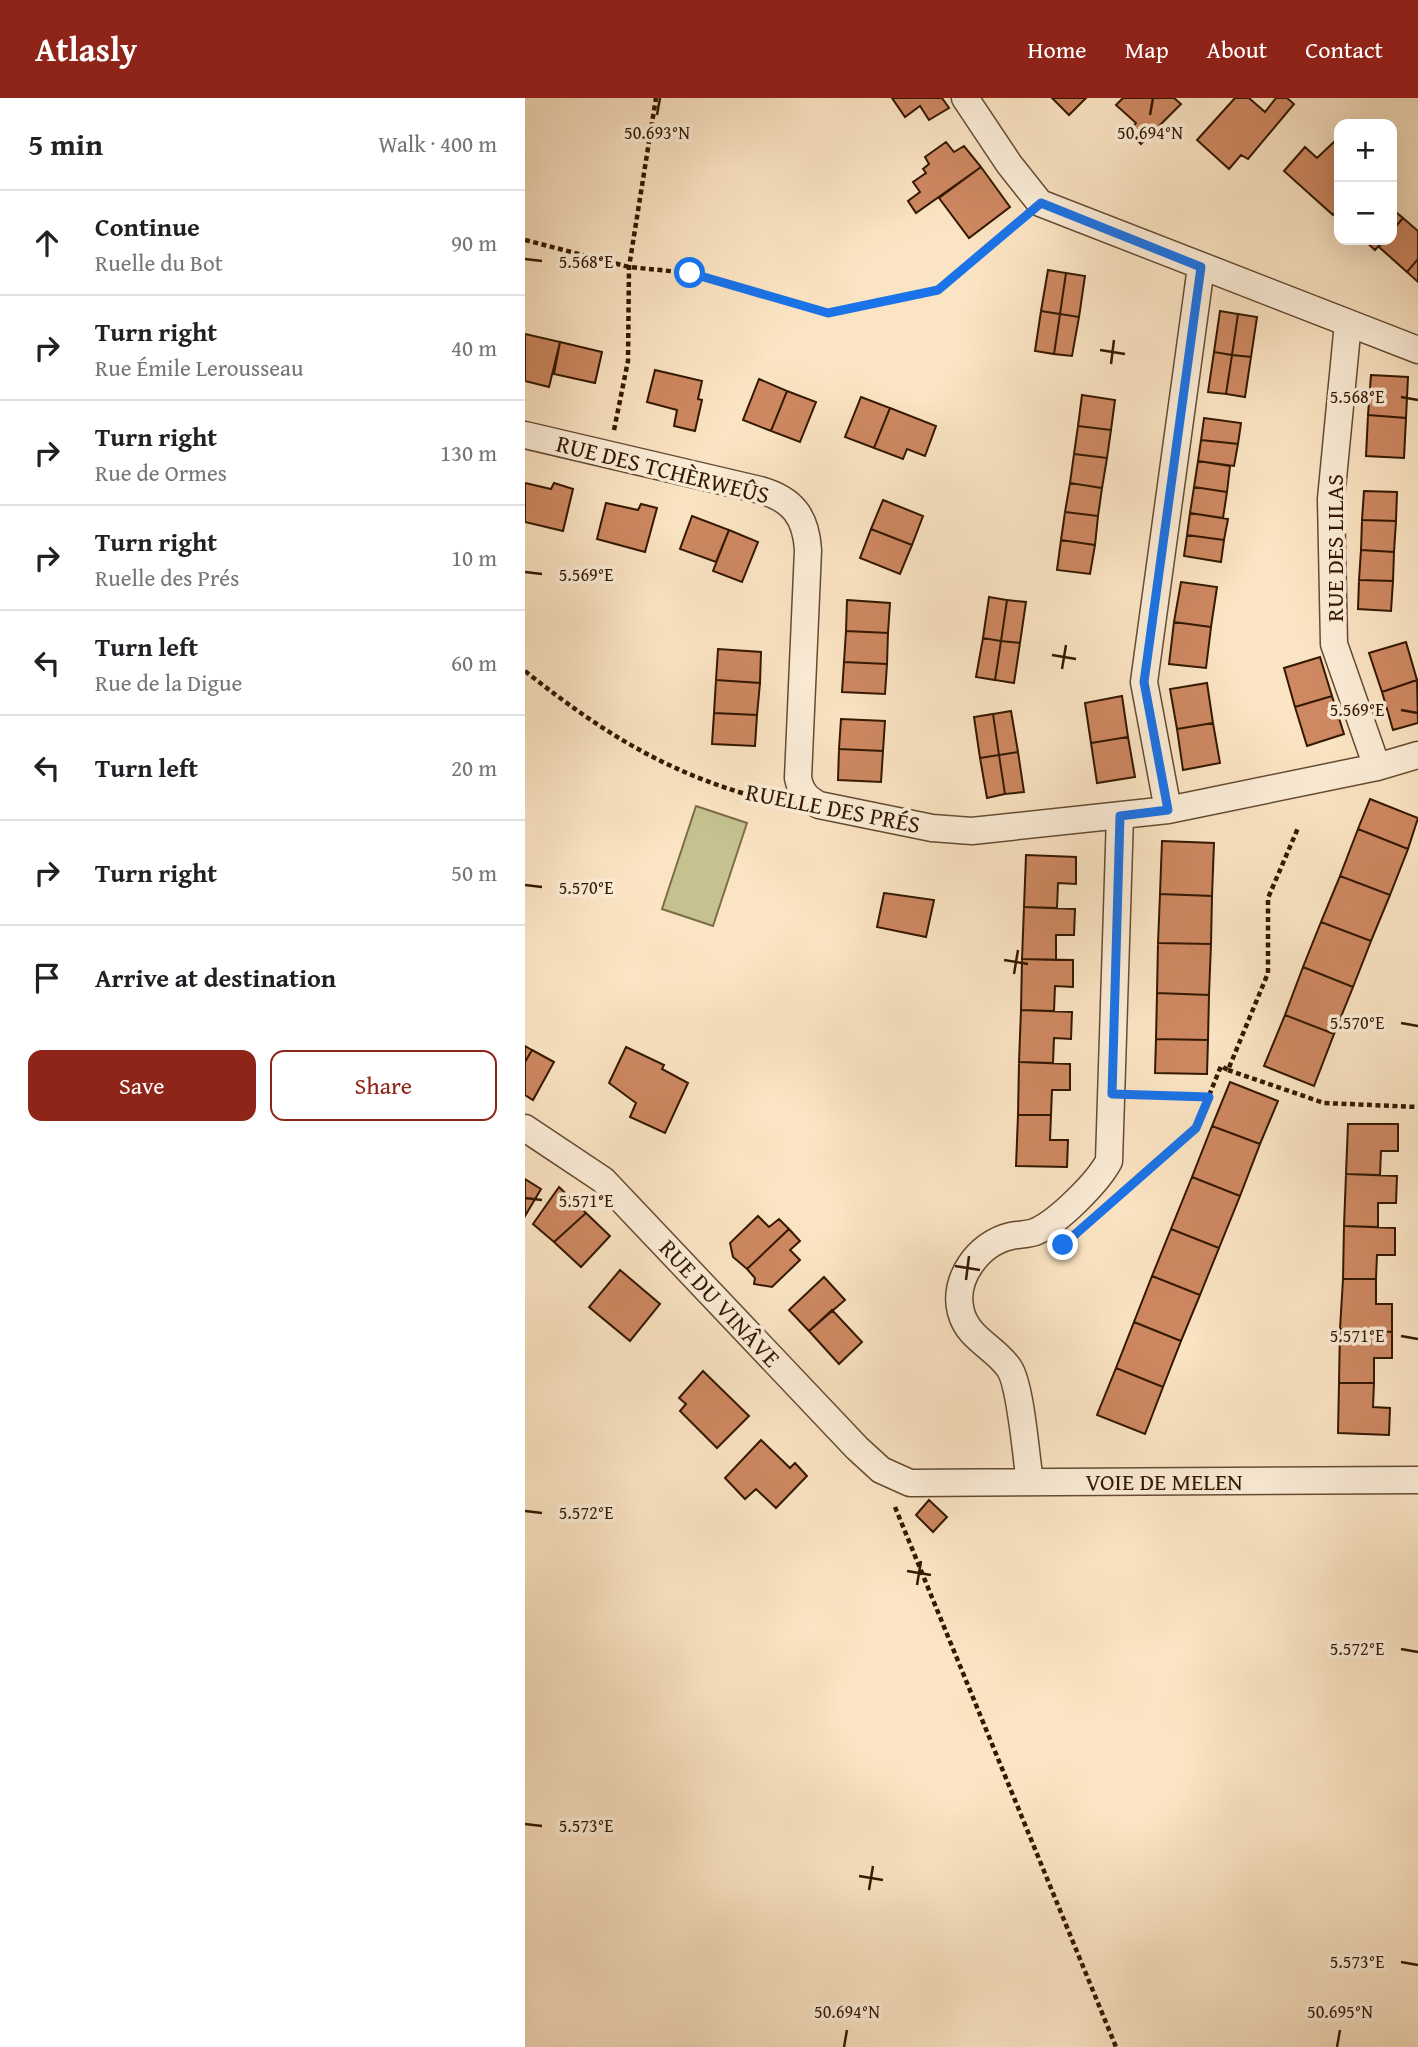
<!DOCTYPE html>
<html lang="en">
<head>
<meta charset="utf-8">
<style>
  body { margin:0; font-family:"Gentium Book Plus",serif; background:#f6f6f6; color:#202124 }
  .controls { position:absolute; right:21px; top:21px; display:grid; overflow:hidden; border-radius:14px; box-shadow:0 7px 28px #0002 }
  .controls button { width:63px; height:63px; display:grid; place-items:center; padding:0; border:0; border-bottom:2px solid #e0e0e0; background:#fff; color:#202124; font:35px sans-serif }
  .stop { position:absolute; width:21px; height:21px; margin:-16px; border:5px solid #1a73e8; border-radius:50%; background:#fff }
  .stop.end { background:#1a73e8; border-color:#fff; box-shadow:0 2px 7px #0008 }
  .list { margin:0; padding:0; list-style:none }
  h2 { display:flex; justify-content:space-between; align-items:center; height:91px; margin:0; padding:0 28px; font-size:30px }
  h2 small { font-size:23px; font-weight:400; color:#757577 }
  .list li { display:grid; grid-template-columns:46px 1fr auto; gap:21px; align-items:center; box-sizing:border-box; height:105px; padding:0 28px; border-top:2px solid #e0e0e0 }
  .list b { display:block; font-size:26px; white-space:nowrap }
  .list p { margin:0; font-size:23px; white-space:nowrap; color:#757577 }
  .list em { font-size:23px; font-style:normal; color:#757577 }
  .actions { display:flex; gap:14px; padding:21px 28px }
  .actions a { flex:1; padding:16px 0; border:2px solid #8f2418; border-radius:14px; text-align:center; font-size:24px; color:#8f2418 }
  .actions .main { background:#8f2418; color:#fff }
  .icon { flex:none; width:38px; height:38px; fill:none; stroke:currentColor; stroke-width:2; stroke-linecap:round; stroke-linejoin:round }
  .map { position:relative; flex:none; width:893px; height:1949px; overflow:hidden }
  header { display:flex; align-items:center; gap:42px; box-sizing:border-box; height:98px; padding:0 35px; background:#8f2418; color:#fff }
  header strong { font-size:33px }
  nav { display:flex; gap:38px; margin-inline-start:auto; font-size:24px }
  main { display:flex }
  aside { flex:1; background:#fff }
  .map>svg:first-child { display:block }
  .green { fill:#c5c28f; stroke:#7c6d48; stroke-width:2 }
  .building { fill:#ce8862; stroke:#331800; stroke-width:2 }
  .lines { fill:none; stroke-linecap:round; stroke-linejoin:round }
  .minor-casing { stroke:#654b31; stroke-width:29 }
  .path { stroke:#331800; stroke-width:4.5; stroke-dasharray:5 3.5; stroke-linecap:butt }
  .minor { stroke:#fcedd8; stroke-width:26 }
  .route { stroke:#1a73e8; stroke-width:9 }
  .ticks { fill:none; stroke:#331800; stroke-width:2.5 }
  .labels { text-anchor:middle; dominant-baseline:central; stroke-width:7; stroke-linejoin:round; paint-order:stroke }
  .street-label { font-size:24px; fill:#331800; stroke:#fcedd8 }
  .ticks-label { font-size:18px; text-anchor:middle; fill:#331800; stroke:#fcedd8; stroke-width:7; stroke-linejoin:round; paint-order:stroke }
</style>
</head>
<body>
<header>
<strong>Atlasly</strong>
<nav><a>Home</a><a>Map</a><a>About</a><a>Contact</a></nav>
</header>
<main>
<aside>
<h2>5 min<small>Walk · 400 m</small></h2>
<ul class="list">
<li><svg class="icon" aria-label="ahead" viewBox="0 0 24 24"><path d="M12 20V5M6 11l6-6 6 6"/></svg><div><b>Continue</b><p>Ruelle du Bot</p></div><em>90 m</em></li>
<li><svg class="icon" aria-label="right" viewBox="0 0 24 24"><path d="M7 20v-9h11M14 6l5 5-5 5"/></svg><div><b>Turn right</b><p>Rue Émile Lerousseau</p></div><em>40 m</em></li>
<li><svg class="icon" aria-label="right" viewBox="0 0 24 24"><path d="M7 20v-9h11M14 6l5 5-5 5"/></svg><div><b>Turn right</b><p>Rue de Ormes</p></div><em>130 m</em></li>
<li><svg class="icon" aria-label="right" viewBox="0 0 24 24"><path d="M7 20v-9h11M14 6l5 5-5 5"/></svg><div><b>Turn right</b><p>Ruelle des Prés</p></div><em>10 m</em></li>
<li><svg class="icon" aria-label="left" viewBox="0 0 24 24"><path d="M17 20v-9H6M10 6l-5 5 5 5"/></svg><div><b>Turn left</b><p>Rue de la Digue</p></div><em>60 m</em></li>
<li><svg class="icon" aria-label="left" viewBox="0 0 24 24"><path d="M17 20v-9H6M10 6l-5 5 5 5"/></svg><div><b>Turn left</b></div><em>20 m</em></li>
<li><svg class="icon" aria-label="right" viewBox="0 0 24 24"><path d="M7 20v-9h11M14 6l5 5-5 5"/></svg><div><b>Turn right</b></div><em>50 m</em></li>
<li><svg class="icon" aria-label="arrive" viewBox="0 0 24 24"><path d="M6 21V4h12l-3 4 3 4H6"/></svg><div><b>Arrive at destination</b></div></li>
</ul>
<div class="actions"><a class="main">Save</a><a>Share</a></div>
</aside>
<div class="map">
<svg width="893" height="1949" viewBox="0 0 893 1949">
  <rect width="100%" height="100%" fill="#fbe4c3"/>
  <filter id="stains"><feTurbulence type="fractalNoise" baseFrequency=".00286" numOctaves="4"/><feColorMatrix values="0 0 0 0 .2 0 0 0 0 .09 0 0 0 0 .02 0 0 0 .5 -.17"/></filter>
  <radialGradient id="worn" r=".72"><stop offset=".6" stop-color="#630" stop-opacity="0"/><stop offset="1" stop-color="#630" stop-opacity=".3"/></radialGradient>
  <path class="green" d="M171,708L222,725L188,828L137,811Z"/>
  <path class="building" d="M367,0H417L424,10L404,22L395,8L380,19Z
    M527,0H561L544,17Z
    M598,0H649L656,6L616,46L604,34L611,25L591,7Z
    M710,0H724L740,14L751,0H762L769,6L723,61L716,57L704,71L672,42Z
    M421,44L429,54L439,48L456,69L391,115L383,103L395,94L388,84L401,75L398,71L404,66L400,59Z
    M809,44L814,49V110L808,117L759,73L780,49L792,60Z
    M456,69L485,109L444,140L414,100Z
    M867,111L878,120L867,133Z
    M878,120L893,133V161L882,174L854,149L859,142H867V133Z
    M839,142H859L850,152Z
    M893,161V184L882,174Z
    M523,172L541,175L535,216L516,213Z
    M541,175L560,178L554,219L535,216Z
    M516,213L535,216L529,256L510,253Z
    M695,213L713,216L707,257L689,254Z
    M535,216L554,219L547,258L529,256Z
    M713,216L732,219L726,259L707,257Z
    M0,236L35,244L24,289L0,283Z
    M35,244L77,254L70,285L29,276Z
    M689,254L707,257L701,296L683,294Z
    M707,257L726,259L720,299L701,296Z
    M130,272L177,283L173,301L177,302L170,333L149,328L152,312L122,304Z
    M846,277L883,279L881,320L843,317Z
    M234,281L262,293L246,333L218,322Z
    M262,293L291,304L275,344L246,333Z
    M557,297L590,302L586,332L553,328Z
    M336,299L365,310L349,350L320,339Z
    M365,310L411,328L400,358L382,351L378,361L349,350Z
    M843,317L881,320L879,360L841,358Z
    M679,320L716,325L713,346L676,342Z
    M553,328L586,332L582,360L549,356Z
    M676,342L713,346L709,368L673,363Z
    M549,356L582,360L577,390L545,385Z
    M673,363L705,368L702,394L669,389Z
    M0,385L26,391L29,385L48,391L38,433L0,424Z
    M545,385L577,390L573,418L540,414Z
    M669,389L702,394L698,420L665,415Z
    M839,393L872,394L871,423L837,422Z
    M358,402L398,418L387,447L346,431Z
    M81,405L113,412L116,406L132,410L120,454L72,441Z
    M540,414L573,418L570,447L536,442Z
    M665,415L703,421L699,442L662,437Z
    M167,418L204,432L191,464L155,451Z
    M837,422L871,423L869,454L836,452Z
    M346,431L387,447L375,476L335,460Z
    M204,432L233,444L217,484L188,473Z
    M662,437L699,442L696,464L659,458Z
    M536,442L570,447L565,476L532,472Z
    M836,452L869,454L868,483L834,482Z
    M834,482L868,483L866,513L833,511Z
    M656,484L692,489L686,529L649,524Z
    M464,499L482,502L476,543L458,540Z
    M322,502L365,505L363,535L321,533Z
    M482,502L501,504L495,545L476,543Z
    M649,524L686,529L681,570L644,566Z
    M321,533L363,535L362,566L319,564Z
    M458,540L476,543L470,582L451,579Z
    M476,543L495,545L489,585L470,582Z
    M881,544L892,582L857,594L844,555Z
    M193,551L236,554L235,585L191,582Z
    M795,559L807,598L770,609L759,570Z
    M319,564L362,566L360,596L317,594Z
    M191,582L235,585L232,617L189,615Z
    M892,582L893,625L868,632L857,594Z
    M682,585L688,625L652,631L645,591Z
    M597,598L603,639L566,645L560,605Z
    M807,598L819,636L782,648L770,609Z
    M486,613L493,654L474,657L468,616Z
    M189,615L232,617L230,648L187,646Z
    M468,616L474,657L455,660L449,619Z
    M316,621L360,623L358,653L314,651Z
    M688,625L695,665L658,672L652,631Z
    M603,639L610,679L572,685L566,645Z
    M314,651L358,653L356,684L313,682Z
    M493,654L499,694L480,696L474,657Z
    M474,657L480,696L462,700L455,660Z
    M845,701L893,720L883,751L833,731Z
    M833,731L883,751L865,797L815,778Z
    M637,743L689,745L687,798L635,796Z
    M501,757L551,759V786L533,785L532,810L499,809Z
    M815,778L865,797L846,843L796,824Z
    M359,795L409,802L401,839L352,829Z
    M635,796L687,798L686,846L633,845Z
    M499,809L550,811L549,837H531V862L497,861Z
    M796,824L846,843L828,889L778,869Z
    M633,845L686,846L684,897L632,895Z
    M497,861L548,862V889L530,888L529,913L496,912Z
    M778,869L828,889L809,936L760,917Z
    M632,895L684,897L683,942L631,941Z
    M496,912L547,914L546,941L529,940L528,965L494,964Z
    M760,917L809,936L789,988L739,968Z
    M631,941L683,942L682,976L630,975Z
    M0,948L7,952L0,964Z
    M101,949L139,967L137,971L163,985L140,1035L105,1019L111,1005L84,985Z
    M7,952L29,964L8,1002L0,997V964Z
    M494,964L545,966V992H527L526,1017H493Z
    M705,984L753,1003L735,1046L687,1028Z
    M493,1017H526L525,1042H543L542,1069L491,1068Z
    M823,1026H873V1053H856L855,1077L821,1076Z
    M687,1028L735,1046L715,1098L667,1079Z
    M821,1076L872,1078L871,1105H853V1129L819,1128Z
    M667,1079L715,1098L694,1150L646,1131Z
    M0,1081L16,1091L0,1118Z
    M34,1089L61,1115L29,1144L8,1126Z
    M61,1115L85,1138L56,1169L29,1144Z
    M233,1118L244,1129L254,1121L264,1131L222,1171L208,1159L205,1145Z
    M819,1128L870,1130V1157H852L851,1181H818Z
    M264,1131L275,1143L265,1152L275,1162L247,1189L229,1186L230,1180L222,1171Z
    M646,1131L694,1150L675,1197L627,1178Z
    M95,1172L135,1206L105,1243L64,1209Z
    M627,1178L675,1197L656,1243L609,1224Z
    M299,1179L320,1202L284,1233L264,1212Z
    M818,1181H851V1206H867V1234L815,1231Z
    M307,1212L337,1244L314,1266L284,1233Z
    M609,1224L656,1243L638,1289L591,1270Z
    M815,1231L867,1234V1260H849V1285H814Z
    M591,1270L638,1289L620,1336L572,1317Z
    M178,1273L224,1318L192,1350L155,1313L161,1306L154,1300Z
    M814,1285H849L848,1309L865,1310L864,1337L813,1335Z
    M236,1342L265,1370L270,1365L282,1378L251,1410L231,1391L220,1401L200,1380Z
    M404,1402L422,1419L408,1434L391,1417Z"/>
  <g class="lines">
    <g class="minor-casing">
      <path id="minor" d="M440,0L484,66L515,105L893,252
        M823,225L806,401L809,546L852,669
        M0,337L235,392C267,401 281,418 283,452L273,680C276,694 281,700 294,707L407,730L447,733L643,712L852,669L893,657
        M643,712L619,584L676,169
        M0,1030L78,1082L332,1350L356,1372L385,1385L893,1382
        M505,1384C501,1360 496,1287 484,1270C470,1249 443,1241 436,1214C427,1181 454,1145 486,1138C495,1136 504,1137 512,1133C534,1123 573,1084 584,1063L595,718"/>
    </g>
    <path class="path" d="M0,142L104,169L165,175L303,215L413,192L494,123
      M89,332L103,263L104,169L131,0
      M0,573C83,639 150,680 254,705
      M703,972L799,1005L893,1009
      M612,997L684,999
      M602,1091L671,1030L696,968L703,972L743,875V800L773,730
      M370,1409L591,1949"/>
    <use href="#minor" class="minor"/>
  </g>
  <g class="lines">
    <path class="route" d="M165,175L303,215L413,192L516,105L676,169L619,584L643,712L595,718L587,996L684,999L671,1030L538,1147"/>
  </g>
  <path class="ticks" d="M132,17L135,0M625,17L628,0M0,161L17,163M575,252L600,256M586,266L589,242M876,299L893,302M0,474L17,476M527,557L551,561M537,571L541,547M876,612L893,615M0,787L17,789M479,862L503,866M489,876L493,852M876,925L893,928M0,1100L17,1102M430,1168L455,1172M441,1182L444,1158M876,1238L893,1241M0,1413L17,1415M382,1473L406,1477M392,1487L396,1463M876,1551L893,1554M0,1726L17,1728M334,1778L358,1782M344,1792L348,1768M876,1864L893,1867M319,1949L322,1932M812,1949L815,1932"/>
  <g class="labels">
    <g class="street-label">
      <text transform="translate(138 371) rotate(14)">RUE DES TCHÈRWEÛS</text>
      <text transform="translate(809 450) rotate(-90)">RUE DES LILAS</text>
      <text transform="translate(308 710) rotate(11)">RUELLE DES PRÉS</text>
      <text transform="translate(195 1205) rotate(47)">RUE DU VINÂVE</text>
      <text x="639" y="1383">VOIE DE MELEN</text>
    </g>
  </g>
  <g class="ticks-label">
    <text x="625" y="41">50.694°N</text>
    <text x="132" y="41">50.693°N</text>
    <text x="61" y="170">5.568°E</text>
    <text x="832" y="305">5.568°E</text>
    <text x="61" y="483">5.569°E</text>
    <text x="832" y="618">5.569°E</text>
    <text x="61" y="796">5.570°E</text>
    <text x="832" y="931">5.570°E</text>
    <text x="61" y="1109">5.571°E</text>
    <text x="832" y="1244">5.571°E</text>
    <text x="61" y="1421">5.572°E</text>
    <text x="832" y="1557">5.572°E</text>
    <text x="61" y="1734">5.573°E</text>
    <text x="832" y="1870">5.573°E</text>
    <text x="322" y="1920">50.694°N</text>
    <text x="815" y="1920">50.695°N</text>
  </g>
  <rect width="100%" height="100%" filter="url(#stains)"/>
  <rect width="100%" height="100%" fill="url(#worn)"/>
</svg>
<div class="controls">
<button>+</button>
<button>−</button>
</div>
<div class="stop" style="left:165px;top:175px"></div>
<div class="stop end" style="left:538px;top:1147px"></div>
</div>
</main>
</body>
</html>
